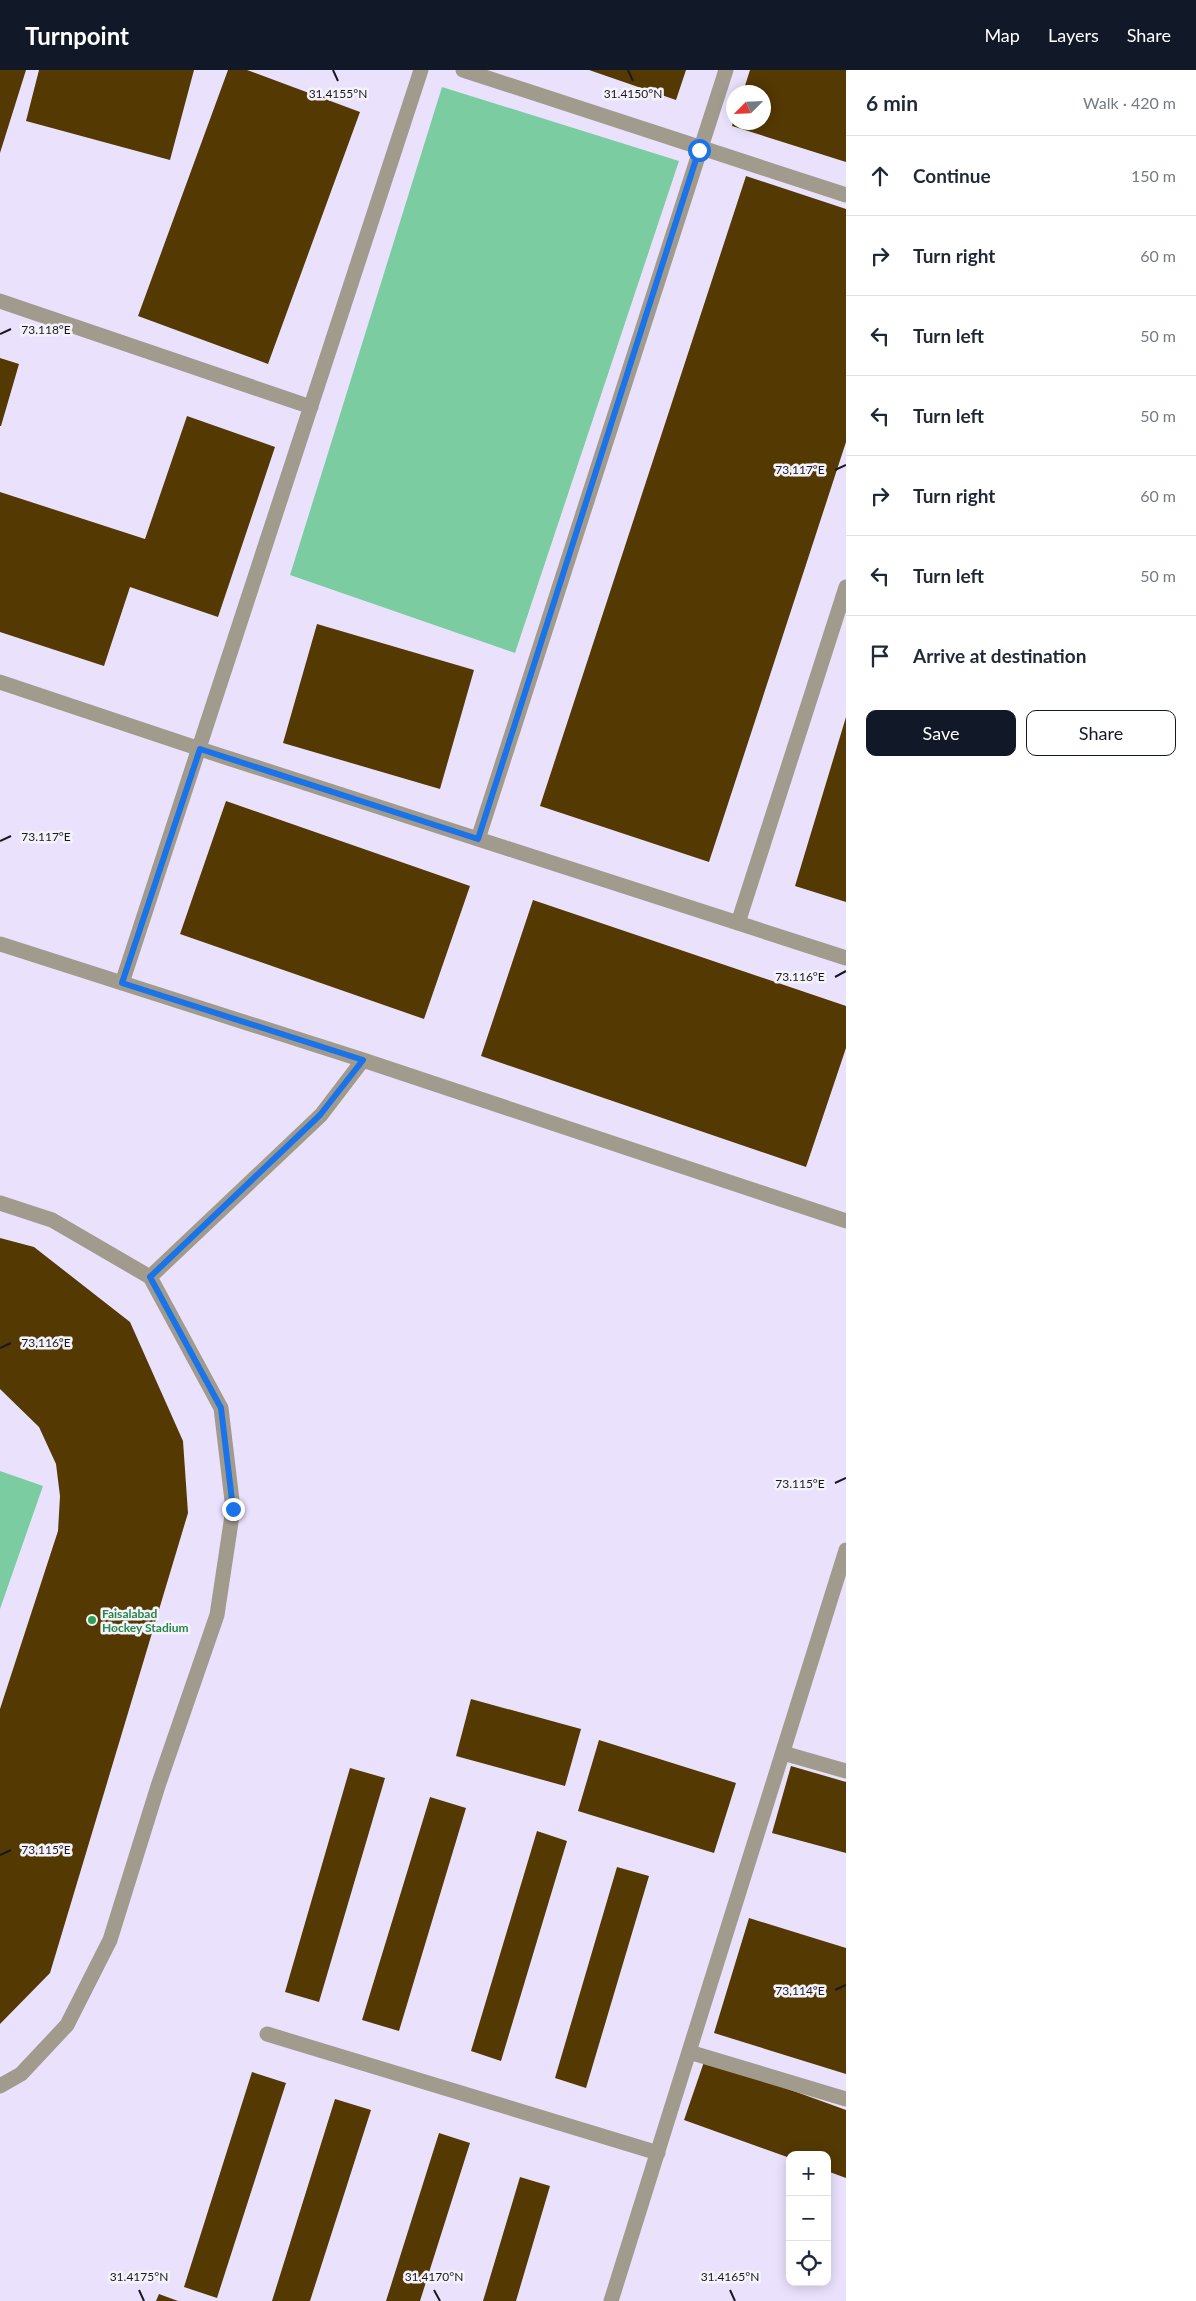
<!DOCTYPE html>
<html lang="en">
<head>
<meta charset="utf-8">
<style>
  body { margin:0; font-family:Lato,sans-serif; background:#f6f6f7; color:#1f2937 }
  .controls { position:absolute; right:15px; bottom:15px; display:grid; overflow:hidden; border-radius:10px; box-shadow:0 2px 12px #0003 }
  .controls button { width:45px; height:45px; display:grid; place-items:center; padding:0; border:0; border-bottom:1px solid #e0e1e3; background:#fff; color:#1f2937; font:25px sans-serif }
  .compass { position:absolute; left:726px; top:15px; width:45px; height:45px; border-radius:50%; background:#fff; box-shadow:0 2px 12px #0003; rotate:246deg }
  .stop { position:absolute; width:15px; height:15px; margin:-11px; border:4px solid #1a73e8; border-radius:50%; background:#fff }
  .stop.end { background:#1a73e8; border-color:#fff; box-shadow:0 1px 5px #0008 }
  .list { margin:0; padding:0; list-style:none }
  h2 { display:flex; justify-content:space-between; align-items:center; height:65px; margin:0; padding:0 20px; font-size:21px }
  h2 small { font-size:16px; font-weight:400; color:#747a83 }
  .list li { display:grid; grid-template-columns:32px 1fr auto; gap:15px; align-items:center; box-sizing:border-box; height:80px; padding:0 20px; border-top:1px solid #e0e1e3 }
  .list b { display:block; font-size:19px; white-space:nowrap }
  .list em { font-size:16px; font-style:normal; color:#747a83 }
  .actions { display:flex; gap:10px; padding:15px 20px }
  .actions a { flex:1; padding:11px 0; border:1px solid #111827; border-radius:10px; text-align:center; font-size:18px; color:#111827 }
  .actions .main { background:#111827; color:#fff }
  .icon { flex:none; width:28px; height:28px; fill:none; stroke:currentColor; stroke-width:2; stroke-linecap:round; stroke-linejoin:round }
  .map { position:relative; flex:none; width:846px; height:2231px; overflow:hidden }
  header { display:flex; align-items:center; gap:30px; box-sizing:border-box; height:70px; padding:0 25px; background:#111827; color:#fff }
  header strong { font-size:24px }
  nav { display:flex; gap:28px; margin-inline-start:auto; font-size:18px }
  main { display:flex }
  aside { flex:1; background:#fff }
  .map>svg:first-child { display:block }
  .green { fill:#7ccca1 }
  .building { fill:#553902 }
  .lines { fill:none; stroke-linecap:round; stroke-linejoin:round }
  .minor { stroke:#a19b8d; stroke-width:15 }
  .route { stroke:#1a73e8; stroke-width:6 }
  .ticks { fill:none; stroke:#1b1723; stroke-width:2 }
  .leisure-dot { fill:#2e9e5b; stroke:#f5f3fa; stroke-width:2 }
  .labels { text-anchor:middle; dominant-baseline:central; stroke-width:5; stroke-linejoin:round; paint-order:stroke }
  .leisure-label { font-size:12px; font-weight:bold; fill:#27864d; stroke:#f5f3fa; text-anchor:start }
  .ticks-label { font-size:12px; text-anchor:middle; fill:#1b1723; stroke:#f5f3fa; stroke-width:5; stroke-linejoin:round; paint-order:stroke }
</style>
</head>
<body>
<header>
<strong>Turnpoint</strong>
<nav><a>Map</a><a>Layers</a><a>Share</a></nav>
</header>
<main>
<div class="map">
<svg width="846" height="2231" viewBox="0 0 846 2231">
  <rect width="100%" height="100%" fill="#eae2fd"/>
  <path class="green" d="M442,17L679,91L515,583L290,505Z
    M0,1401L43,1416L0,1539Z"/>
  <path class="building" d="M0,0H26L0,83Z
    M39,0H194L170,90L26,51Z
    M228,0H247L360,42L268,294L138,246Z
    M589,0H686L676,30Z
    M750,0H846V92L732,56L733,52H764V22H743Z
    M746,106L846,139V372L709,792L540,736Z
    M0,288L19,294L1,356H0Z
    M187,346L275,377L218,547L130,517L104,596L0,562V422L145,469Z
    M317,554L474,600L440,719L283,673Z
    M846,647V832L795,816Z
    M226,731L470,816L424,949L180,864Z
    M533,830L846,936V978L806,1097L481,986Z
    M0,1168L34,1177L130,1252L183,1371L188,1443L50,1903L0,1954V1639L58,1461L60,1426L56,1394L39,1357L0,1319Z
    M471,1629L581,1659L565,1716L456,1686Z
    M599,1670L736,1713L714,1783L578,1741Z
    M791,1696L846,1712V1783L772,1763Z
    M350,1698L385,1708L319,1932L285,1922Z
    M430,1727L466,1738L399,1961L362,1950Z
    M537,1761L567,1771L501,1991L471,1981Z
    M617,1797L649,1806L586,2018L555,2008Z
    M749,1848L846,1878V2004L714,1963Z
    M705,1989L846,2040V2108L827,2101V2085H790V2088L684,2050Z
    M252,2002L286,2013L217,2228L184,2217Z
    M335,2029L371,2040L310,2231H272Z
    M439,2063L470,2073L420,2231H386Z
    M520,2107L550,2116L516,2231H483Z
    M159,2224L178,2231H156Z"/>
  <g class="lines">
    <path class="minor" d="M463,0L846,125
      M0,231L311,337
      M0,612L200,679L846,888
      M478,769L726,0
      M738,853L846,517
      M0,874L363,990L846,1151
      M122,913L421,0
      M0,1133L52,1150L150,1207L221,1338L233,1439L217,1545L158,1716L110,1870L67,1955L21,2004L0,2016
      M150,1207L321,1045L363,990
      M783,1683L846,1701
      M267,1964L658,2083
      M689,1982L846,2029
      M611,2231L846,1480"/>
  </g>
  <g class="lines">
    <path class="route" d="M233,1439L221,1338L150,1207L320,1045L363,990L122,913L200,679L478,769L699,80"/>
  </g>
  <path class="ticks" d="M333,0L338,11M628,0L633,11M0,264L11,259M835,400L846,395M0,771L11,766M835,907L846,901M0,1278L11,1273M835,1413L846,1408M0,1785L11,1780M835,1920L846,1915M139,2220L144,2231M434,2220L440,2231M730,2220L735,2231"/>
  <circle class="leisure-dot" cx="92" cy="1550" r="5"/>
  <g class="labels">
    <g class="leisure-label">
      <text x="102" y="1543">Faisalabad<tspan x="102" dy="14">Hockey Stadium</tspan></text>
    </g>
  </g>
  <g class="ticks-label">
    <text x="338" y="28">31.4155°N</text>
    <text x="633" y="28">31.4150°N</text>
    <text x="46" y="264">73.118°E</text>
    <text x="800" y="404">73.117°E</text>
    <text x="46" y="771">73.117°E</text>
    <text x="800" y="911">73.116°E</text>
    <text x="46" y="1277">73.116°E</text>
    <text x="800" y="1418">73.115°E</text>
    <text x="46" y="1784">73.115°E</text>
    <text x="800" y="1925">73.114°E</text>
    <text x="139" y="2211">31.4175°N</text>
    <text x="434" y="2211">31.4170°N</text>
    <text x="730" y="2211">31.4165°N</text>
  </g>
</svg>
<div class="controls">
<button>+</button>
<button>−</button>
<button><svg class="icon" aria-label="locate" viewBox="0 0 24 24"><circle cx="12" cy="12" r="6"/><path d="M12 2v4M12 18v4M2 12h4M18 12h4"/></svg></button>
</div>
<svg class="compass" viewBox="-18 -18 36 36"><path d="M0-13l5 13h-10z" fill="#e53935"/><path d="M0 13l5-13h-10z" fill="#747a83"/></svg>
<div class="stop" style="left:699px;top:80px"></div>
<div class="stop end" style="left:233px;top:1439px"></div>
</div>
<aside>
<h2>6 min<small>Walk · 420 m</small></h2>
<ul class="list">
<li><svg class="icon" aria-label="ahead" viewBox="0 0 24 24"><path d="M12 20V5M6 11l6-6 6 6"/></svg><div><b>Continue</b></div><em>150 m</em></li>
<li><svg class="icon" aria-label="right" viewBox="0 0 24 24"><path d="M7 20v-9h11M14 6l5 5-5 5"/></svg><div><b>Turn right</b></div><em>60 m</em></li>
<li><svg class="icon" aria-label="left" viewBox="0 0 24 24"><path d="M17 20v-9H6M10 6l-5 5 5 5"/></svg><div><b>Turn left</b></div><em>50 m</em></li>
<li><svg class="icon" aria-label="left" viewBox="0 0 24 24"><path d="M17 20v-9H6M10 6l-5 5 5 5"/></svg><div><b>Turn left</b></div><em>50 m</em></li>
<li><svg class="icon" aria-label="right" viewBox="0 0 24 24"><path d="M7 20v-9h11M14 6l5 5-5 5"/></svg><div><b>Turn right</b></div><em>60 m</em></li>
<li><svg class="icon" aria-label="left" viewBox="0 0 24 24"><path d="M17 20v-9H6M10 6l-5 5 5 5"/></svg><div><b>Turn left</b></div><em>50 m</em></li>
<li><svg class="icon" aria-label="arrive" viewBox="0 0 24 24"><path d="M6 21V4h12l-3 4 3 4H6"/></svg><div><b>Arrive at destination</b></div></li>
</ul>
<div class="actions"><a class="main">Save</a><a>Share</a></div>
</aside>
</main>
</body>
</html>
